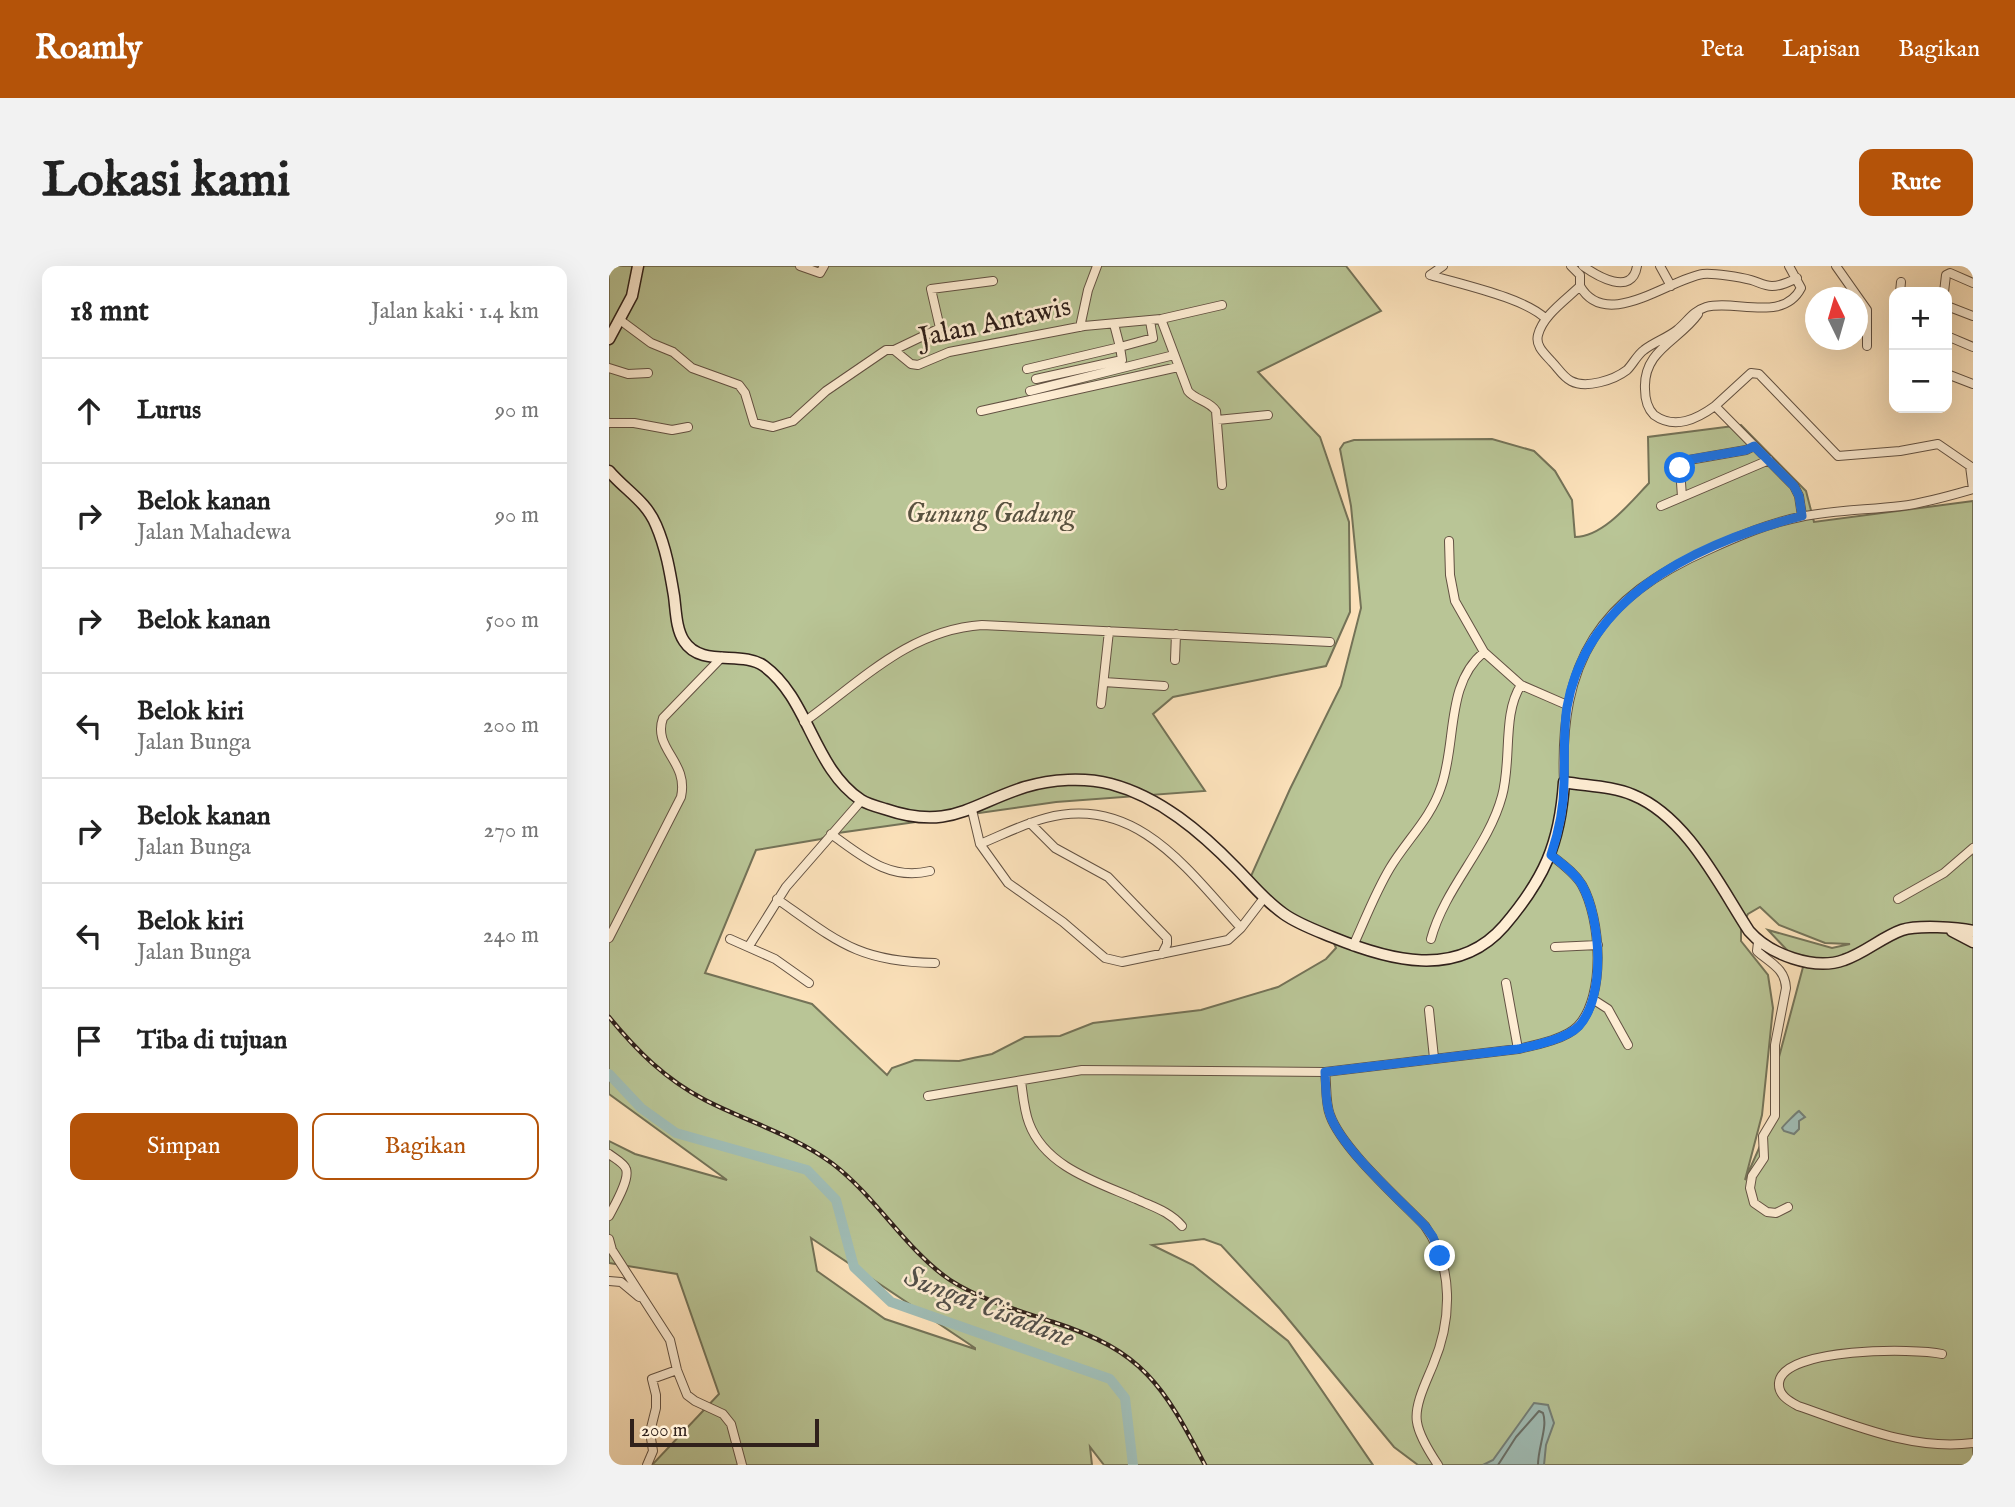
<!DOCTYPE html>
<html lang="id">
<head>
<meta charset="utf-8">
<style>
  body { margin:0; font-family:"IM FELL English",serif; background:#f2f2f2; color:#222 }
  .controls { position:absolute; right:21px; top:21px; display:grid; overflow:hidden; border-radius:14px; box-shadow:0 7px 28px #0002 }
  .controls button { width:63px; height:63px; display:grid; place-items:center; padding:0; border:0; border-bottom:2px solid #e0e0e0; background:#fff; color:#222; font:35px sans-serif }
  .compass { position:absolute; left:1196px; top:21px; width:63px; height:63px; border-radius:50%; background:#fff; box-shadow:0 7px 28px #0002; rotate:355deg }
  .scale { position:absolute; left:21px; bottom:18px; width:189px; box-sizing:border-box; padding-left:7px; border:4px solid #30211b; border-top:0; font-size:19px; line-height:24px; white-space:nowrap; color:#30211b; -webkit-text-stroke:5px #feedd3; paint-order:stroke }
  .stop { position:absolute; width:21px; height:21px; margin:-16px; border:5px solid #1a73e8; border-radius:50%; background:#fff }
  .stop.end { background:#1a73e8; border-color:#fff; box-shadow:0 2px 7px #0008 }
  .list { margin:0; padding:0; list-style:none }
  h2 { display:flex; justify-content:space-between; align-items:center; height:91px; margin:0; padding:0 28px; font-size:30px }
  h2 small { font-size:23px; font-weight:400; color:#767676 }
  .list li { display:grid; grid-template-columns:46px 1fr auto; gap:21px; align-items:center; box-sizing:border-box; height:105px; padding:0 28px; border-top:2px solid #e0e0e0 }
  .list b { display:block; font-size:26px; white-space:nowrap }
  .list p { margin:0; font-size:23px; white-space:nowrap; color:#767676 }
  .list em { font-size:23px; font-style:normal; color:#767676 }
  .actions { display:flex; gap:14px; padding:21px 28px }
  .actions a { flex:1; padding:16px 0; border:2px solid #b45309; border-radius:14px; text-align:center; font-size:24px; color:#b45309 }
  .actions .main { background:#b45309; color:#fff }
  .icon { flex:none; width:38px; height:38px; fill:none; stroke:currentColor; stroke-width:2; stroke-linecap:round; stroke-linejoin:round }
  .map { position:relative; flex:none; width:1364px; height:1199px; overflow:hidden; border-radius:14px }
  header { display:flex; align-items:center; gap:42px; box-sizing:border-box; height:98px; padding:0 35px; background:#b45309; color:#fff }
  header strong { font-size:33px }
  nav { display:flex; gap:38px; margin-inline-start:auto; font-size:24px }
  .intro { display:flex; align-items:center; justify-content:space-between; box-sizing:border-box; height:168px; padding:0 42px }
  h1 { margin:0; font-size:49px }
  .button { padding:18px 32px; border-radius:14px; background:#b45309; color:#fff; font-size:24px; font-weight:700 }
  main { display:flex; gap:42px; padding:0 42px }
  aside { flex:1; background:#fff; border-radius:14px; box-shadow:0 7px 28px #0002 }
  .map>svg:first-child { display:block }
  .green { fill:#b9c596; stroke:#747358; stroke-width:2; fill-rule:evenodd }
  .water { fill:#a0bdb6; stroke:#737f78; stroke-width:2 }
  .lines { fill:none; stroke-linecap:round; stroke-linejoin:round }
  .shore { stroke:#686f68; stroke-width:2 }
  .river { stroke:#a0bdb6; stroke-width:10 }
  .street-casing { stroke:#635243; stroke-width:10 }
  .secondary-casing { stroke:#30211b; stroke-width:13 }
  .street { stroke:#feedd3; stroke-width:8 }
  .secondary { stroke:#feedd3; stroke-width:10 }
  .rail-casing { stroke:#30211b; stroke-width:4.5 }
  .rail { stroke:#feedd3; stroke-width:2; stroke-dasharray:5; stroke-linecap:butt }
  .route { stroke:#1a73e8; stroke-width:9 }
  .labels { text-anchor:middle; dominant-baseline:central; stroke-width:5; stroke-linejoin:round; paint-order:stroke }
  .street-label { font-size:28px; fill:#30211b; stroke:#feedd3 }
  .park-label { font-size:28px; font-style:italic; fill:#595240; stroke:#feedd3 }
  .water-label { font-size:30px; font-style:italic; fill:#52504a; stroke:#feedd3 }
</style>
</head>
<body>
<header>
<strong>Roamly</strong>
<nav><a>Peta</a><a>Lapisan</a><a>Bagikan</a></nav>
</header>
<div class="intro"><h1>Lokasi kami</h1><a class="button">Rute</a></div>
<main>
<aside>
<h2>18 mnt<small>Jalan kaki · 1.4 km</small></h2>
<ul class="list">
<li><svg class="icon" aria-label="ahead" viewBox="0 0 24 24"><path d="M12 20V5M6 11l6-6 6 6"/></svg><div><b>Lurus</b></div><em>90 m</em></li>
<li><svg class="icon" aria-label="right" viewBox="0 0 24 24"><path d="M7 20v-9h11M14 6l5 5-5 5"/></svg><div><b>Belok kanan</b><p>Jalan Mahadewa</p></div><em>90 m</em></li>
<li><svg class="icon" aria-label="right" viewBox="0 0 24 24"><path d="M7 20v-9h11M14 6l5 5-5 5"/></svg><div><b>Belok kanan</b></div><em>500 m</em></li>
<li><svg class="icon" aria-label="left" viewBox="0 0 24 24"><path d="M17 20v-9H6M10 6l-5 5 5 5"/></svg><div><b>Belok kiri</b><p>Jalan Bunga</p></div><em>200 m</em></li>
<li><svg class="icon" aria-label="right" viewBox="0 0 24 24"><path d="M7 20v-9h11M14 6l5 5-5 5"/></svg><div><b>Belok kanan</b><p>Jalan Bunga</p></div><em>270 m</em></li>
<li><svg class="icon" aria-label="left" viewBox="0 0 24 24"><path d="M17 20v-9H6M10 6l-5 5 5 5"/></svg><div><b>Belok kiri</b><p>Jalan Bunga</p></div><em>240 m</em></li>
<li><svg class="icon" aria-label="arrive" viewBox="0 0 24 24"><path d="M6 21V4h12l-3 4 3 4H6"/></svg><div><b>Tiba di tujuan</b></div></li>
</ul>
<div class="actions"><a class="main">Simpan</a><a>Bagikan</a></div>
</aside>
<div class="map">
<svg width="1364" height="1199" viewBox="0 0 1364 1199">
  <rect width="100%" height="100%" fill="#fde3bc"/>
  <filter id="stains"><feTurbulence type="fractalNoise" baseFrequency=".00286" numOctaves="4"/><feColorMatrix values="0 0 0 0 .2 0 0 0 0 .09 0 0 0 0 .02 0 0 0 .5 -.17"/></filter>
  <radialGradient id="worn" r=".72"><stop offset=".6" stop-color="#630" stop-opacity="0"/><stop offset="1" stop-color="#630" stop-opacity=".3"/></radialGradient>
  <path class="green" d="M0,0H737L772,45L649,106L711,171L740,256L741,346L717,400L564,431L544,448L596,525L447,536L222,568L212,573L147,584L96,707L203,738L278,809L283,802L306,794L350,795L383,788L416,771L451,770L484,757L592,744L669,721L717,693L727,682L724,675L679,655L642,610L681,523L732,420L752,342L742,240L731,183L735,177L745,174L883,173L925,185L946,205L963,234L966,271C994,271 1022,236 1040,217L1039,171L1132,159L1197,225L1205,256L1364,235V1199H809L785,1181L671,1043L612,979L595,973L543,979L584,999L679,1075L764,1199H495L481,1181L483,1199H43L110,1128L68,1008L0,997V875L26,888L118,914L0,828ZM1151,641L1170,659L1216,677L1241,678L1223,682L1159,664L1194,701L1170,791V837L1136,914L1153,849L1164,742L1159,709L1132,675V660L1139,648ZM202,972L366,1082V1083L276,1053L208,1005Z"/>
  <path class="water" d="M1190,845L1196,851L1190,855V863L1185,868L1175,865L1173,862C1174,860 1188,846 1190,845Z
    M925,1137L939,1139L945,1157L937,1179L935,1199H874L884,1194Z"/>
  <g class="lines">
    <path class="shore" d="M889,1199L907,1171L930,1145L934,1147C939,1161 929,1181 929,1199"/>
    <path class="river" d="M0,808L32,842L67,867L198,904L227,934L245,1001L282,1036L501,1113L516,1132L524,1199"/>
    <g class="street-casing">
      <path id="street" d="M191,0L211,7L215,0
        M962,0L971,9V20C957,34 934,49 929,69C926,80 936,88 943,96C949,102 954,111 962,115C977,123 1005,114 1018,104C1024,98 1028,89 1035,84C1045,76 1058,72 1068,64C1078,56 1084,45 1097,41C1126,33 1174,57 1192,22L1180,0
        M974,0C988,10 1023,31 1028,0
        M1051,0L1062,20
        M1227,0L1258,44V80
        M821,9C850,18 917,32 937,53
        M821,9L834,0
        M971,20C997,66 1060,13 1094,8C1105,7 1131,11 1142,14C1149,16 1156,20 1163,20C1172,20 1180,16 1188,12
        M1291,26L1292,16
        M1335,26L1337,9L1341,7L1364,17
        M1338,40L1364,50
        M1089,48C1070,75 1034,84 1036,123C1036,133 1038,142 1045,149C1066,164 1088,153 1106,140
        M552,53L579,125C586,134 601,135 607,145L613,219
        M11,54L42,77L64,86L83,102L130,119L136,127L145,157L164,161L184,155L217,125L277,84H285L302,98L309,99L340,86L475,60L552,53L613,39
        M471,61L479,24L488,0
        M1338,70L1364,81
        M285,84L331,62L322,23L384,15
        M0,102L19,108L39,107
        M418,103L511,81L505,58
        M1338,108L1364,118
        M427,113L513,94L511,81L544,72L541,55
        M421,125L565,89
        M372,145L569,101
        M608,154L659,149
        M0,157H25L63,164L79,161
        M1073,231L1071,202L1074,195L1137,184L1145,180
        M1052,240L1160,194
        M1193,250L1190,230L1185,220L1106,140L1142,107L1150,108L1229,190L1291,185L1329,178L1361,200L1364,223
        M840,275L841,309L846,335L875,386L912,419L958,439
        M566,394L567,368
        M495,416L555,420
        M492,438L500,365
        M195,456C252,415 300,364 373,359L721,376
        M955,516C950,395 990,332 1101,283C1130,270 1160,257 1191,251C1224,244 1258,244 1292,240C1316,237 1340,230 1364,223
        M363,544L371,578L399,617L454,656L496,692L513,696L619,674L632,662L655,632
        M421,557L446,582L499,611L558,672V678L553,688
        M222,568C253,590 280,615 321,605
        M371,578C393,569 414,558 437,552C527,528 579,604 632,662
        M168,633C228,675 249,696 326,697
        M1289,633L1335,607L1364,582
        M0,672L72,531C80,495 43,483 54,452L113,391
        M121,673L166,693L200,717
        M822,673C836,621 879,582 893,530C903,495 893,448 912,419
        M1149,676L1148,685C1161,697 1176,702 1177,722L1166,779V850L1154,870L1155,892L1143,910L1141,922L1145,937L1158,946L1167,947L1179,941
        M140,680L177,621L252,535
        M744,680C756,654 766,627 781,602C797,575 822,552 832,521C848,477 836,418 875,386
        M946,681L989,679
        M897,717L909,783
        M985,734L999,743L1019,779
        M820,744L825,792
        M412,815C414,829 415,844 420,857C436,901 488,916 527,933C544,941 560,945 573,960
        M319,830L473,804L716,806
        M0,888C5,892 15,897 17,903C21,914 5,940 0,950
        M0,973L3,984L61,1074L68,1104L78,1129L86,1135L114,1148L122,1158L133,1199
        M0,1015L12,1016L30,1031
        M1333,1088C1307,1082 1173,1081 1170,1117C1169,1129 1180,1135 1189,1140C1245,1159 1304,1185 1364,1177
        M38,1199L44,1185L41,1166L47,1142V1129L43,1113L68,1104
        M829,1199C821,1187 810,1170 808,1156C805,1139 818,1114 824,1099C843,1054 845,1001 816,960C790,933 733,883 721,849C716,836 718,820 716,806L909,783C927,779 957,773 969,760C997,730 992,653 973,619C966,607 953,598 942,589"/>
    </g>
    <g class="secondary-casing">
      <path id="secondary" d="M0,73L23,30L29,0
        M0,205C16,224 37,235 47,259C57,282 61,306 65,330C67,345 67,363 75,375C92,402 133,384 155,400C200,433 204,502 252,534C258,538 269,541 276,543C340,565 360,539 416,521C443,513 475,511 502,518C551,531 592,566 627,602C643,618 656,635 675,648C689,658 706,664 723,671C779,694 848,714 895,660C935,613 951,578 955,516C977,520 1003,520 1024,529C1078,551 1110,619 1140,665C1160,688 1205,705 1235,694C1256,687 1273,671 1293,664C1308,659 1349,661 1364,665
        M1343,665L1364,676"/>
    </g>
    <use href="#street" class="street"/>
    <use href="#secondary" class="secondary"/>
    <g class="rail-casing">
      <path id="rail" d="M0,751C28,785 56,813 96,834C139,856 185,869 224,898C267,931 298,985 341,1014C372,1034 408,1044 444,1056C534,1085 554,1119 596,1199"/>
    </g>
    <use href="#rail" class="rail"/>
  </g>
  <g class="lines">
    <path class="route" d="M831,990L824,971L816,960C790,933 733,883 721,849C716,836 717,820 716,806L909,783C927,779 957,773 970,760C997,730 992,653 973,619C966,607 953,598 942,589C950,565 955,541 955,516C956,491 954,466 958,441C978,328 1092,276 1193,250L1190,230L1185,220L1145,180L1137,184L1078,194L1072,198L1071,202"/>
  </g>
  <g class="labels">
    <g class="street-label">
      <text transform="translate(386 57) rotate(-12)">Jalan Antawis</text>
    </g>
    <g class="park-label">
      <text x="381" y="248">Gunung Gadung</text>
    </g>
    <g class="water-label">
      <text transform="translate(380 1042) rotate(21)">Sungai Cisadane</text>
    </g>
  </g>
  <rect width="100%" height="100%" filter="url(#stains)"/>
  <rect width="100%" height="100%" fill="url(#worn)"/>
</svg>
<div class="controls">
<button>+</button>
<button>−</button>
</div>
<svg class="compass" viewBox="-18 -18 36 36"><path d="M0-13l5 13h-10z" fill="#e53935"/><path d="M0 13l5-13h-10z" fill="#767676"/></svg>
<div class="scale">200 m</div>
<div class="stop" style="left:1071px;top:202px"></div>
<div class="stop end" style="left:831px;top:990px"></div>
</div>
</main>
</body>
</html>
